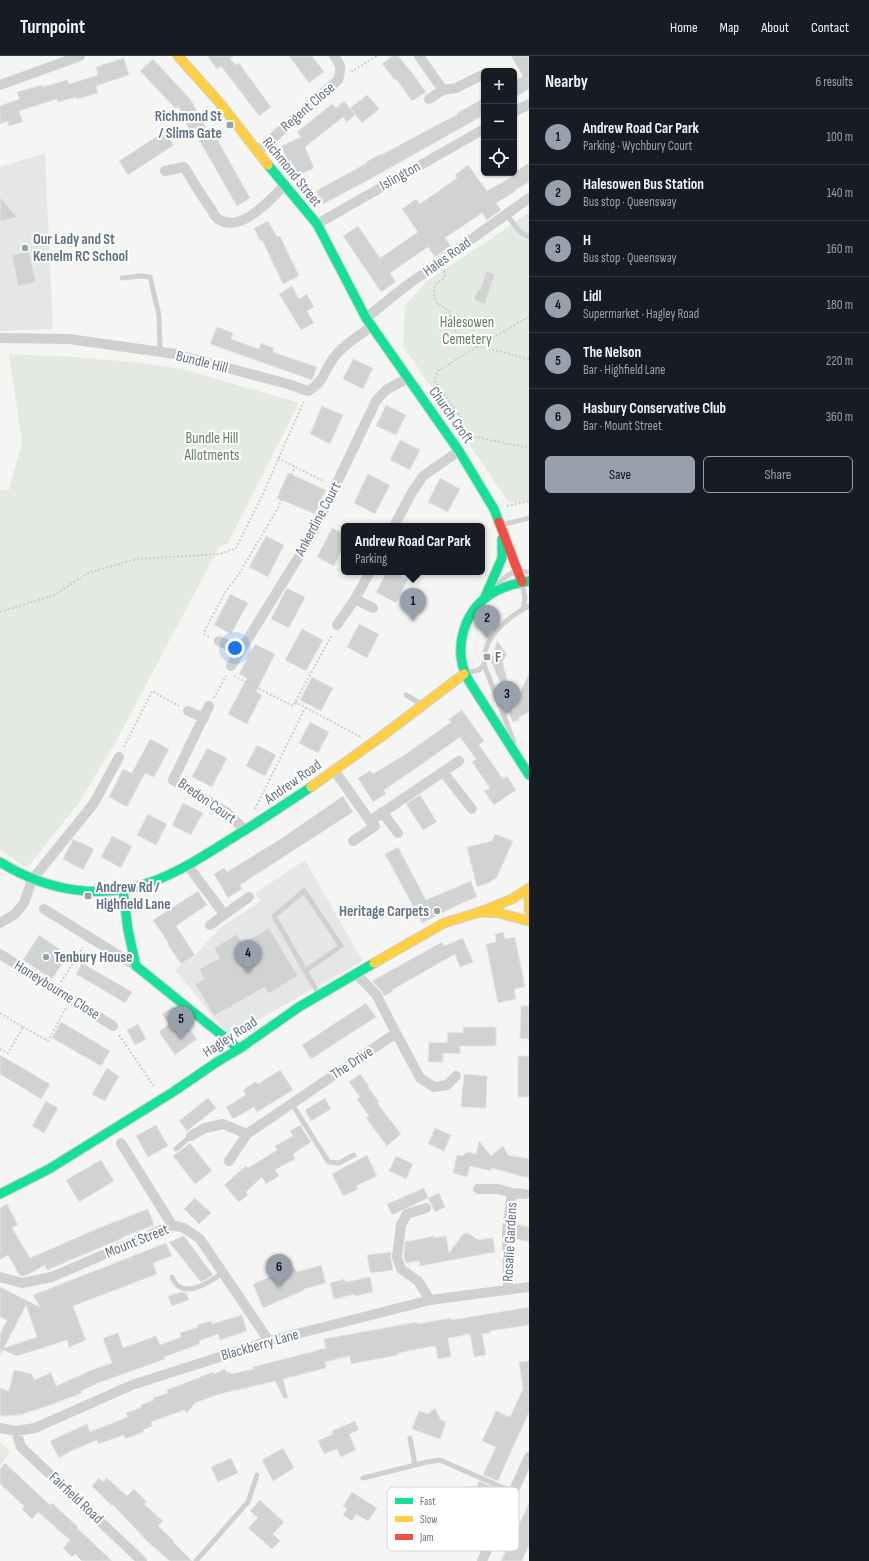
<!DOCTYPE html>
<html lang="en">
<head>
<meta charset="utf-8">
<style>
  body { margin:0; font-family:"Sofia Sans Condensed",sans-serif; background:#20242c; color:#f1f3f6 }
  .controls { position:absolute; right:12px; top:12px; display:grid; overflow:hidden; border-radius:6px; box-shadow:0 1px 3px #0004 }
  .controls button { width:36px; height:36px; display:grid; place-items:center; padding:0; border:0; border-bottom:1px solid #363941; background:#171b24; color:#f1f3f6; font:20px sans-serif }
  .you { position:absolute; left:235px; top:592px; width:14px; height:14px; margin:-10px; border:3px solid #fff; border-radius:50%; background:#1a73e8; box-shadow:0 0 0 6px #1a73e833 }
  .badge { display:grid; place-items:center; width:26px; height:26px; border-radius:50%; background:#97a0ac; color:#111; font-size:13px; font-weight:700 }
  .pin { position:absolute; translate:-50% -33px; filter:drop-shadow(0 1px 2px #0008) }
  .pin::after { content:''; position:absolute; top:21px; width:14px; height:12px; background:inherit; clip-path:polygon(0 0,100% 0,50% 100%) }
  .popup { position:absolute; left:341px; top:467px; width:144px; height:52px; box-sizing:border-box; display:grid; place-content:center; border-radius:6px; background:#171b24; filter:drop-shadow(0 1px 3px #0005); font-size:13px; white-space:nowrap; color:#9ea1a6 }
  .popup b { font-size:15px; color:#f1f3f6 }
  .popup::after { content:''; position:absolute; left:50%; top:100%; margin-left:-8px; border:8px solid transparent; border-top-color:#171b24 }
  .list { margin:0; padding:0; list-style:none }
  h2 { display:flex; justify-content:space-between; align-items:center; height:52px; margin:0; padding:0 16px; font-size:17px }
  h2 small { font-size:13px; font-weight:400; color:#9ea1a6 }
  .list li { display:grid; grid-template-columns:26px 1fr auto; gap:12px; align-items:center; box-sizing:border-box; height:56px; padding:0 16px; border-top:1px solid #363941 }
  .list b { display:block; font-size:15px; white-space:nowrap }
  .list p { margin:0; font-size:13px; white-space:nowrap; color:#9ea1a6 }
  .list em { font-size:13px; font-style:normal; color:#9ea1a6 }
  .actions { display:flex; gap:8px; padding:12px 16px }
  .actions a { flex:1; padding:9px 0; border:1px solid #97a0ac; border-radius:6px; text-align:center; font-size:14px; color:#97a0ac }
  .actions .main { background:#97a0ac; color:#111 }
  .icon { flex:none; width:22px; height:22px; fill:none; stroke:currentColor; stroke-width:2; stroke-linecap:round; stroke-linejoin:round }
  .map { position:relative; flex:none; width:529px; height:1505px; overflow:hidden }
  header { display:flex; align-items:center; gap:24px; box-sizing:border-box; height:56px; padding:0 20px; background:#171b24; border-bottom:1px solid #363941 }
  header strong { font-size:19px }
  nav { display:flex; gap:22px; margin-inline-start:auto; font-size:14px }
  main { display:flex }
  aside { flex:1; background:#171b24 }
  .map>svg:first-child { display:block }
  .built { fill:#e5e7e6 }
  .green { fill:#e4e9e2 }
  .building { fill:#d1d2d2; stroke:#e4e5e4; fill-rule:evenodd }
  .lines { fill:none; stroke-linecap:round; stroke-linejoin:round }
  .fast-casing { stroke:#d0d3d4; stroke-width:11 }
  .slow-casing { stroke:#d0d3d4; stroke-width:11 }
  .jam-casing { stroke:#d0d3d4; stroke-width:11 }
  .path { stroke:#cdcdce; stroke-width:2; stroke-dasharray:2 2; stroke-linecap:butt }
  .lane { stroke:#cfd0d1; stroke-width:5 }
  .street { stroke:#cfd0d1; stroke-width:10 }
  .fast { stroke:#16e098; stroke-width:9 }
  .slow { stroke:#ffcf43; stroke-width:9 }
  .jam { stroke:#f24e42; stroke-width:9 }
  .poi-dot { fill:#97a0ac; stroke:#fff; stroke-width:1.5 }
  .labels { text-anchor:middle; dominant-baseline:central; stroke-width:4; stroke-linejoin:round; paint-order:stroke }
  .street-label { font-size:15px; fill:#647286; stroke:#fff }
  .poi-label { font-size:15px; font-weight:bold; fill:#647286; stroke:#fff; text-anchor:start }
  .park-label { font-size:15px; fill:#657c63; stroke:#fff }
  .key { fill:#fff; stroke:#d0d5db; stroke-width:1 }
  .key-label { font-size:11px; fill:#647286 }
</style>
</head>
<body>
<header>
<strong>Turnpoint</strong>
<nav><a>Home</a><a>Map</a><a>About</a><a>Contact</a></nav>
</header>
<main>
<div class="map">
<svg width="529" height="1505" viewBox="0 0 529 1505">
  <rect width="100%" height="100%" fill="#f5f6f4"/>
  <path class="built" d="M45,97L53,273L0,275V111Z
    M529,157V180L511,169Z
    M305,804L362,904L361,906L229,980L176,915L181,908L195,899L221,871L261,845L255,837Z"/>
  <path class="green" d="M511,169L529,180V445L509,447L403,290L405,250L426,226Z
    M9,298L74,301L143,307L186,314L299,347L228,487L219,491L113,691L78,748L27,812L0,794V434H9L22,386Z
    M0,1386L10,1395L0,1410Z"/>
  <path class="building" d="M207,0H234L230,3L236,9L239,7L271,51L259,60L221,10L217,13Z
    M289,0H312L324,16L309,27Z
    M392,0H398L413,18L426,36L412,45L396,23L395,24L382,8Z
    M511,0H529V33L514,42V25L523,20Z
    M124,2L129,19L96,30L98,37L77,43L76,41L58,46L57,43L19,55L23,66L9,70L7,65L0,68V50L19,43L17,36L42,29L43,31L67,24L69,28L98,19L96,11Z
    M153,3L191,44L209,78L213,76L250,142L237,150L195,77L192,79L178,50L176,53L140,15Z
    M367,39L379,53L362,67L350,52Z
    M484,42V59L372,122L323,148L316,135L367,107L366,106L381,98V99L458,58L457,57Z
    M344,45L355,59L347,66L343,61L305,91L314,112L299,119L290,104L288,105L281,90L301,81L297,76L332,48L336,52Z
    M164,76L174,89L128,119L119,105Z
    M529,107V126L514,135V136L496,147L501,154L487,164L482,157L445,182L451,190L435,201L428,191L390,217L396,226L381,236L343,180L358,170L380,202L418,176L402,153L416,143L420,148L457,122L455,119L468,109L487,135L512,121L510,119Z
    M0,141L17,161L0,166Z
    M268,165L277,181L280,180L299,220L283,228L262,184L260,185L254,172Z
    M29,195L36,226L18,230L12,199Z
    M486,215L495,218L485,248L474,244L478,234H480Z
    M292,230L299,243L307,238L314,251L307,255L314,267L301,274L279,238Z
    M217,271L233,277L231,283L259,293L261,287L274,292L273,296L317,311L312,324L210,288Z
    M353,303L373,312L363,333L343,323Z
    M386,349L406,359L396,379L376,370Z
    M322,350L343,359L330,388L310,378Z
    M400,384L420,394L410,414L390,404Z
    M288,417L326,434L315,458L277,442Z
    M368,418L390,429L375,458L354,447Z
    M440,422L460,433L448,456L428,446Z
    M332,472L344,478V490L334,510L317,501Z
    M266,480L284,489L268,521L249,511Z
    M387,516H394L408,523L396,547L376,536Z
    M287,532L305,541L289,572L271,563Z
    M230,538L248,547L231,578L214,569Z
    M359,568L379,578L367,602L347,591Z
    M302,573L323,584L306,615L285,604Z
    M497,585L507,598L503,605V609L514,648L529,618V656L518,662L519,664L513,666L502,640L503,632L491,606Z
    M255,588L275,598L256,636L262,639L247,668L228,658L247,622L239,618Z
    M312,621L333,632L321,655L300,644Z
    M462,654L484,685L479,689L503,723L507,720L516,734L494,749L484,735L490,732L472,706L476,703L460,681L415,713L384,734L386,738L373,746L358,722L370,715L373,718L406,698L451,666L449,663Z
    M310,666L329,676L318,697L299,687Z
    M150,683L169,693L154,721L145,717L127,751L109,741L123,713L132,717Z
    M257,689L276,699L265,720L246,710Z
    M207,692L227,702L212,731L192,721Z
    M420,739L437,766L423,774L406,748Z
    M343,740L353,756L240,829L242,833L228,842L214,818L224,812L227,816L282,782Z
    M183,747L203,757L191,779L172,769Z
    M148,758L167,768L156,789L137,779Z
    M495,778L513,785L497,821L490,826L477,831L467,791L492,785Z
    M112,780L132,790L121,812L101,801Z
    M73,783L94,793L83,814L63,803Z
    M398,791L426,844L471,825L477,841L462,847L422,867L385,798Z
    M198,835L207,849L176,870L195,899L181,908L168,889L169,888L153,864Z
    M269,872L298,920L268,938L265,931L214,960L195,928L204,923L199,913L219,902L214,892L237,878L243,887Z
    M503,876L505,883L515,881L525,931L514,933L516,943L498,947L486,888L496,886L495,878Z
    M39,879L68,899L52,923L23,904Z
    M463,882L473,906L460,911L455,898L392,934L393,935L384,940L381,934L372,925L442,886L444,890Z
    M82,907L132,936L125,947L76,918Z
    M366,947L376,961L311,1003L302,989Z
    M521,950H529V983L520,982Z
    M173,951L197,983L175,999L159,976L169,968L162,958Z
    M61,966L110,995L101,1010L52,982Z
    M138,968L146,983L135,989L127,974Z
    M463,971H496V990H460V998L443,997V1006H428L429,986L447,987L448,976L463,977Z
    M0,999L50,1028L41,1043L0,1018Z
    M518,1000H529V1041H518Z
    M107,1012L119,1020L105,1045L92,1038Z
    M280,1014L293,1034L257,1056L254,1051L233,1063L226,1051L246,1039L243,1034L256,1025L258,1028Z
    M360,1018L369,1030L368,1031L379,1046L377,1047L401,1078L387,1090L366,1062L369,1060L357,1043L360,1041L349,1026Z
    M464,1018L487,1020L486,1052L461,1051Z
    M208,1042L216,1052L187,1075L179,1065Z
    M325,1042L331,1053L311,1065L305,1054Z
    M46,1045L58,1052L44,1077L32,1070Z
    M156,1069L168,1090L148,1101L136,1080Z
    M300,1069L311,1086L293,1098L295,1103L275,1114L279,1120L266,1128L262,1121L246,1136L248,1139L239,1146L224,1129L246,1110L248,1112L277,1094L275,1090L293,1080L290,1075Z
    M435,1072L451,1079L444,1095L428,1088Z
    M479,1085L491,1100L503,1090L508,1099L529,1103V1122L491,1112V1115L470,1110L467,1121L453,1117L457,1099L462,1100L468,1096L476,1098Z
    M190,1087L212,1115L195,1128L173,1100Z
    M367,1099L377,1120L356,1130L358,1133L343,1140L332,1118Z
    M396,1100L413,1108L406,1123L389,1115Z
    M101,1104L114,1125L79,1146L66,1124Z
    M424,1132L428,1142L392,1159L387,1148Z
    M439,1137L445,1151L435,1156L428,1142Z
    M195,1142L211,1157L199,1168L184,1153Z
    M7,1148L18,1169L12,1172L30,1202L99,1172L148,1153L154,1169L123,1181V1182L47,1214L45,1209L27,1219L22,1220H20L8,1199L0,1204V1152Z
    M517,1168L529,1171V1186L514,1182Z
    M468,1177L478,1184L493,1182L495,1196L420,1210L419,1205L406,1207L404,1200L405,1186L434,1180V1182L446,1180L449,1197L463,1178Z
    M184,1180L213,1219L201,1226L169,1186Z
    M166,1187L172,1200L153,1207L157,1218L73,1250L86,1284L69,1291L67,1284L17,1300L3,1294L0,1300V1278L7,1264L0,1261V1231L40,1251L33,1239ZM26,1249L37,1281L4,1292Z
    M391,1196V1203L393,1214L370,1217L367,1199Z
    M321,1209L326,1227L304,1233V1234L263,1252L253,1228L294,1211L297,1216Z
    M370,1221L373,1236L355,1240V1238L334,1243L330,1227L345,1223V1226Z
    M181,1236L186,1237L189,1244L172,1250L168,1240Z
    M529,1251V1269L490,1275V1277L482,1278L486,1299L474,1301L470,1278L448,1282L451,1301L438,1303L436,1291L433,1290L398,1297V1299L351,1308L350,1300L325,1306L326,1312L283,1323L288,1342L284,1343L275,1325L216,1339L195,1347L187,1357L184,1354L151,1366L152,1370L143,1374V1376L125,1383L124,1379L98,1388L97,1384L73,1394L59,1402L50,1385L87,1368L90,1376L128,1361L126,1357L142,1351L141,1349L154,1344L153,1342L168,1337L167,1334L213,1316L214,1318L225,1313L227,1317L230,1316L231,1318L254,1313L253,1311L326,1292L324,1283L417,1266V1268L451,1262V1264Z
    M242,1259L247,1275L220,1284L218,1278L199,1285L200,1288L164,1301L165,1303L98,1327L81,1335L82,1337L45,1351L19,1359L0,1360V1332L9,1335L14,1314L32,1318L34,1324L51,1317L56,1330L92,1314L112,1307L103,1282L118,1277L123,1292L156,1280L160,1289L181,1281L180,1277L198,1271L197,1269L211,1265L212,1268Z
    M529,1305V1356L498,1425L483,1419L496,1391L482,1385L496,1355L510,1361L523,1333L519,1306Z
    M435,1352L441,1364L446,1366L440,1383L412,1373L419,1355L428,1358Z
    M355,1365L359,1374L349,1378L356,1394L341,1401L337,1393L324,1398L318,1385L333,1378L332,1375Z
    M283,1392L294,1412L273,1425L262,1404Z
    M231,1402L238,1417L218,1426L211,1411Z
    M5,1407L50,1449L52,1447L78,1471L77,1472L112,1505H82L75,1498L72,1501L63,1492L70,1484L38,1456L32,1463L22,1453L24,1450L0,1428V1413Z
    M99,1422L103,1426L107,1422L127,1440L134,1433L147,1446L144,1448L163,1465L158,1470L174,1485L173,1486L192,1505H170L148,1486L113,1449L112,1450L92,1430Z
    M479,1425L495,1432L470,1489L463,1486L459,1495L446,1490L454,1471L453,1468L462,1464L472,1444L469,1431L477,1430Z
    M352,1436L377,1452L368,1465L356,1458L352,1465L343,1459L347,1452L343,1450Z
    M260,1444L284,1466L273,1478L280,1485L272,1493L248,1472L258,1462L250,1455Z
    M529,1448V1489L522,1505H501Z"/>
  <g class="lines">
    <g class="fast-casing">
      <path id="fast" d="M268,109L317,168L366,262L459,395L494,453L499,466
        M529,525C518,527 507,529 496,535C464,552 451,593 469,625L529,719
        M485,541L502,502V483
        M0,806C46,835 103,845 154,825C181,815 205,799 229,784C257,767 284,749 311,731
        M123,834L128,874L136,910L239,993
        M0,1138L49,1113L173,1036L217,1006L239,993L299,951L374,907"/>
    </g>
    <g class="slow-casing">
      <path id="slow" d="M178,0L219,46L268,109
        M311,731L382,680L464,618
        M529,836V854
        M482,856L499,857L529,865
        M374,907L444,867L480,856L512,843L529,832"/>
    </g>
    <g class="jam-casing">
      <path id="jam" d="M499,466L522,526"/>
    </g>
    <path class="path" d="M351,16L377,0
      M444,215L445,221L435,229L434,242L437,247L449,255L456,277L463,284L478,290L529,303
      M529,261L478,290L438,315L435,322L436,327L462,363L464,375L466,379L529,392
      M278,402L325,426
      M507,450L529,445
      M492,553L498,562
      M0,556L54,539L90,516L137,503L220,498L236,492L262,440L304,345
      M209,581L204,578L206,572L226,535L239,518L278,452L295,411
      M234,620L293,650L332,579
      M214,642L226,620
      M295,646L361,681
      M124,691L152,635L179,650
      M255,753L305,652
      M61,926L83,891
      M0,957L23,971L8,997L0,993
      M23,971L48,985L66,952
      M119,979L155,1032"/>
    <path class="lane" d="M506,158L520,176L529,181
      M122,222L140,220L150,221L159,259L160,296
      M501,469L529,462
      M522,527L525,542L523,553
      M497,529C507,518 514,514 529,516
      M466,617L479,614L484,609
      M406,639L421,648
      M514,686L484,609C484,600 486,589 491,582C499,569 516,557 529,550
      M305,915L341,890L304,835L274,860L318,937
      M292,1048L324,1099L329,1106L339,1107L354,1099
      M176,1093L191,1080
      M172,1221C174,1225 176,1230 180,1231C193,1238 212,1224 223,1217
      M410,1382L415,1409
      M363,1422L427,1406L440,1404L513,1436
      M196,1505L248,1446L257,1419"/>
    <path class="street" d="M419,0L443,34L456,32L484,18
      M0,29L80,0
      M429,43L443,34
      M514,56L529,48
      M257,96L338,24C341,14 342,9 334,0
      M165,115L184,111C193,125 201,139 211,153C213,156 215,161 218,163C241,178 270,144 285,129
      M317,168L484,73
      M366,262L406,230L529,142
      M0,282L69,283L175,298L288,328L308,335C326,325 324,312 336,299C346,287 360,279 372,270
      M394,470L411,438L423,420L459,395
      M355,543L373,552
      M337,569L355,543L370,516
      M219,585L240,595
      M231,610L311,481L376,345L386,334L408,322
      M209,650L173,724L226,756L245,774
      M188,655L204,662
      M334,714L370,765L459,705
      M443,716L472,753
      M382,756L398,777
      M353,785L375,770L370,765
      M188,810L224,858
      M44,853L136,910
      M0,867L15,858L24,847L32,824L94,747L119,701
      M210,869L249,841
      M0,898L113,970
      M396,977L420,1022L434,1031L447,1029L456,1020
      M191,1080L205,1072L223,1068L247,1078
      M121,1087L172,1169
      M229,1105L247,1078L396,977L376,938L355,917
      M478,1133H498L512,1137L525,1138
      M426,1152L407,1158L401,1169L397,1201L401,1213L418,1225L430,1244
      M0,1221L22,1227L52,1221L172,1169L184,1172L200,1183L269,1285
      M508,1234L507,1176L512,1137
      M0,1372L16,1375L35,1372L132,1329L269,1285L430,1244L529,1231
      M16,1375L21,1391L142,1505
      M482,1505L529,1401"/>
    <use href="#fast" class="fast"/>
    <use href="#slow" class="slow"/>
    <use href="#jam" class="jam"/>
  </g>
  <g class="poi-dot">
    <rect x="226" y="65" width="8" height="8" rx="2"/>
    <circle cx="25" cy="192" r="4"/>
    <rect x="483" y="597" width="8" height="8" rx="2"/>
    <rect x="84" y="836" width="8" height="8" rx="2"/>
    <circle cx="437" cy="855" r="4"/>
    <circle cx="46" cy="901" r="4"/>
  </g>
  <g class="labels">
    <g class="street-label">
      <text transform="translate(308 51) rotate(-41)">Regent Close</text>
      <text transform="translate(292 116) rotate(51)">Richmond Street</text>
      <text transform="translate(400 120) rotate(-29)">Islington</text>
      <text transform="translate(447 201) rotate(-36)">Hales Road</text>
      <text transform="translate(202 306) rotate(14)">Bundle Hill</text>
      <text transform="translate(451 359) rotate(55)">Church Croft</text>
      <text transform="translate(318 463) rotate(-62)">Ankerdine Court</text>
      <text transform="translate(293 726) rotate(-35)">Andrew Road</text>
      <text transform="translate(207 745) rotate(35)">Bredon Court</text>
      <text transform="translate(57 934) rotate(32)">Honeybourne Close</text>
      <text transform="translate(230 981) rotate(-33)">Hagley Road</text>
      <text transform="translate(352 1007) rotate(-34)">The Drive</text>
      <text transform="translate(137 1185) rotate(-22)">Mount Street</text>
      <text transform="translate(510 1186) rotate(-87)">Rosalie Gardens</text>
      <text transform="translate(260 1289) rotate(-16)">Blackberry Lane</text>
      <text transform="translate(76 1442) rotate(43)">Fairfield Road</text>
    </g>
    <g class="poi-label">
      <text x="222" y="60" text-anchor="end">Richmond St<tspan x="222" dy="17">/ Slims Gate</tspan></text>
      <text x="33" y="183">Our Lady and St<tspan x="33" dy="17">Kenelm RC School</tspan></text>
      <text x="495" y="601">F</text>
      <text x="96" y="831">Andrew Rd /<tspan x="96" dy="17">Highfield Lane</tspan></text>
      <text x="429" y="855" text-anchor="end">Heritage Carpets</text>
      <text x="54" y="901">Tenbury House</text>
    </g>
    <g class="park-label">
      <text x="467" y="266">Halesowen<tspan x="467" dy="17">Cemetery</tspan></text>
      <text x="212" y="382">Bundle Hill<tspan x="212" dy="17">Allotments</tspan></text>
    </g>
  </g>
  <rect x="387" y="1431" width="132" height="64" rx="6" class="key"/>
  <rect x="395" y="1442" width="18" height="6" fill="#16e098"/>
  <rect x="395" y="1460" width="18" height="6" fill="#ffcf43"/>
  <rect x="395" y="1478" width="18" height="6" fill="#f24e42"/>
  <g class="key-label">
    <text x="420" y="1449">Fast</text>
    <text x="420" y="1467">Slow</text>
    <text x="420" y="1485">Jam</text>
  </g>
</svg>
<div class="controls">
<button>+</button>
<button>−</button>
<button><svg class="icon" aria-label="locate" viewBox="0 0 24 24"><circle cx="12" cy="12" r="6"/><path d="M12 2v4M12 18v4M2 12h4M18 12h4"/></svg></button>
</div>
<div class="you"></div>
<div class="pin badge" style="left:413px;top:565px">1</div>
<div class="popup"><b>Andrew Road Car Park</b>Parking</div>
<div class="pin badge" style="left:487px;top:582px">2</div>
<div class="pin badge" style="left:507px;top:658px">3</div>
<div class="pin badge" style="left:248px;top:917px">4</div>
<div class="pin badge" style="left:181px;top:983px">5</div>
<div class="pin badge" style="left:279px;top:1231px">6</div>
</div>
<aside>
<h2>Nearby<small>6 results</small></h2>
<ul class="list">
<li><span class="badge">1</span><div><b>Andrew Road Car Park</b><p>Parking · Wychbury Court</p></div><em>100 m</em></li>
<li><span class="badge">2</span><div><b>Halesowen Bus Station</b><p>Bus stop · Queensway</p></div><em>140 m</em></li>
<li><span class="badge">3</span><div><b>H</b><p>Bus stop · Queensway</p></div><em>160 m</em></li>
<li><span class="badge">4</span><div><b>Lidl</b><p>Supermarket · Hagley Road</p></div><em>180 m</em></li>
<li><span class="badge">5</span><div><b>The Nelson</b><p>Bar · Highfield Lane</p></div><em>220 m</em></li>
<li><span class="badge">6</span><div><b>Hasbury Conservative Club</b><p>Bar · Mount Street</p></div><em>360 m</em></li>
</ul>
<div class="actions"><a class="main">Save</a><a>Share</a></div>
</aside>
</main>
</body>
</html>
